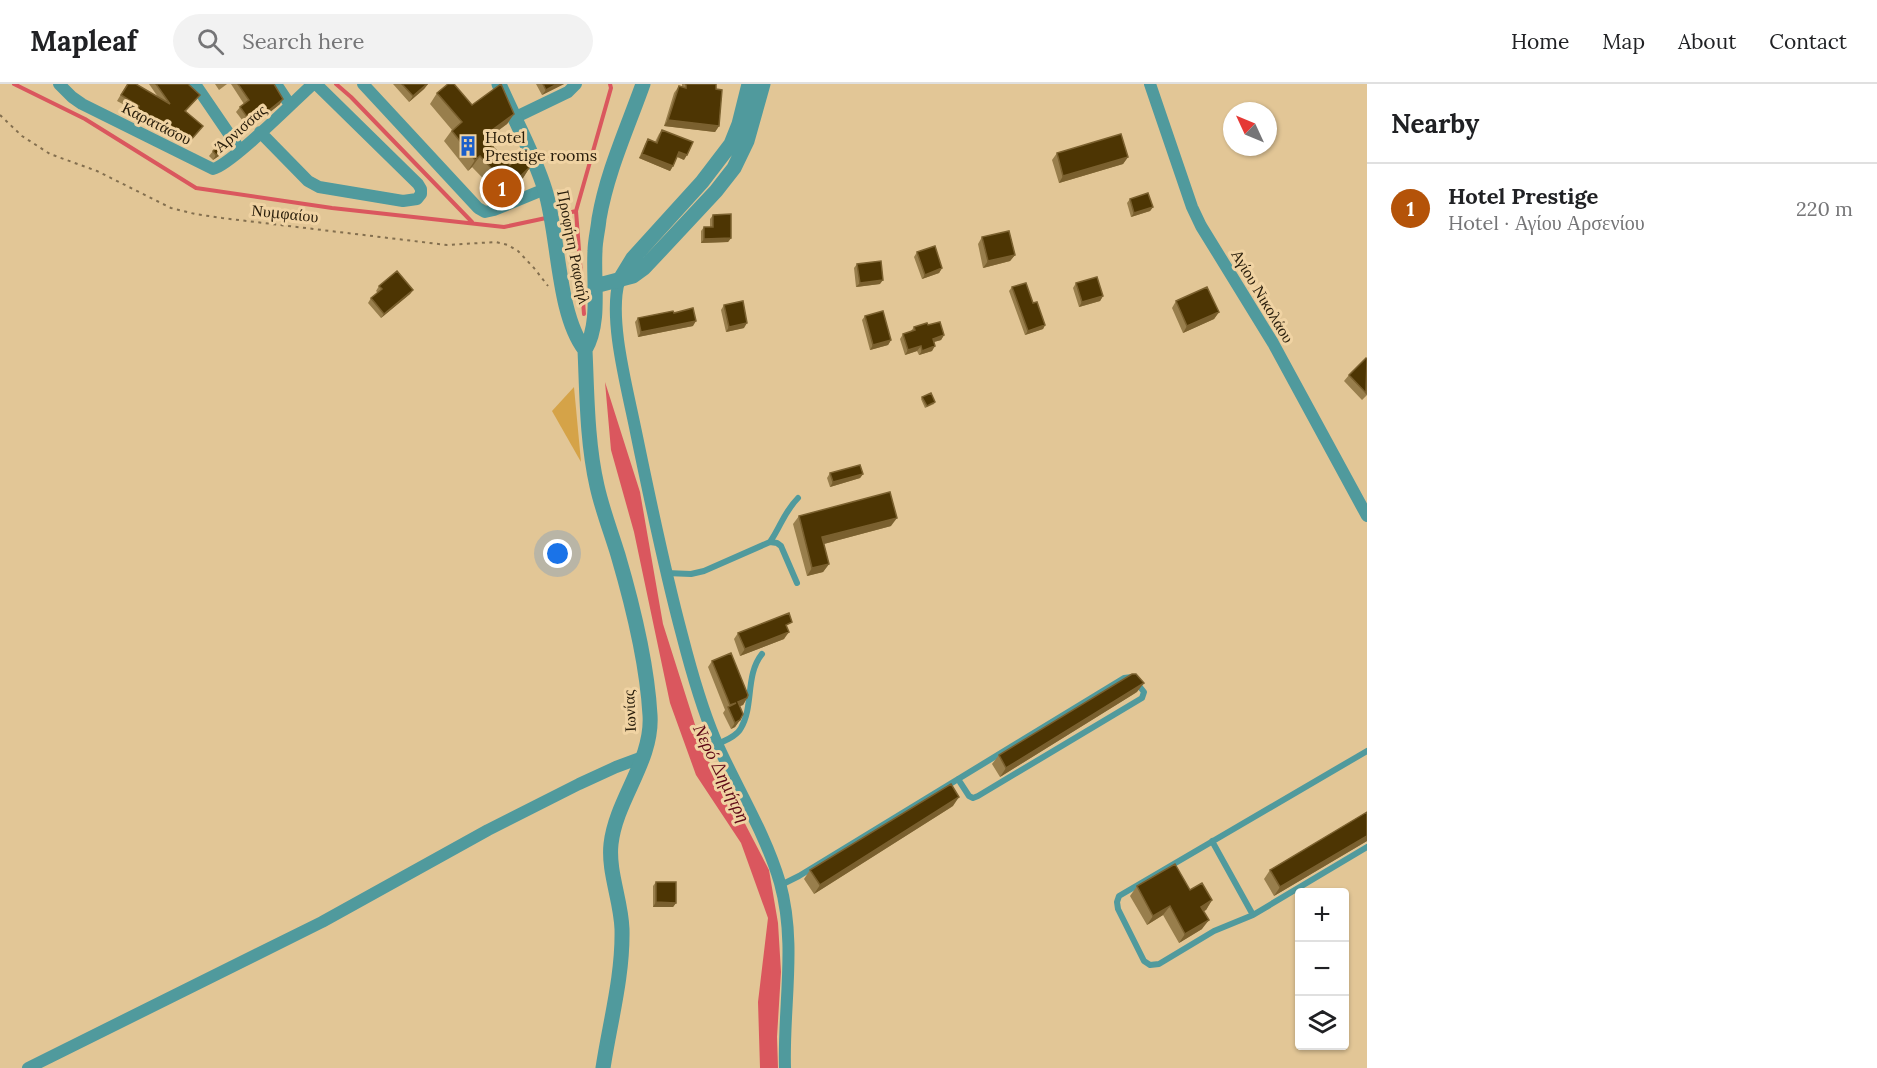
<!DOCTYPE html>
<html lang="en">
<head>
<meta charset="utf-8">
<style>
  body { margin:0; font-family:Lora,serif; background:#f2f2f2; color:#202124 }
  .controls { position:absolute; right:18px; bottom:18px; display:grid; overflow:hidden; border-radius:6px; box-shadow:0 2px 4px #0004 }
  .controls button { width:54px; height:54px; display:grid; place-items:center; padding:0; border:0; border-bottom:2px solid #e0e0e0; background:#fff; color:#202124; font:30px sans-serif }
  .compass { position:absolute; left:1223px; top:18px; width:54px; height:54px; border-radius:50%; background:#fff; box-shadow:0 2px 4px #0004; rotate:314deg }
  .you { position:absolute; left:558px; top:470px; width:21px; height:21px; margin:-15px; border:4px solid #fff; border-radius:50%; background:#1a73e8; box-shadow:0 0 0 9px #1a73e833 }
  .badge { display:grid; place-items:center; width:39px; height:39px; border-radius:50%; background:#b45309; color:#fff; font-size:20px; font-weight:700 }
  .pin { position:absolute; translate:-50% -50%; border:3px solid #fff; box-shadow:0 2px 6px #0006 }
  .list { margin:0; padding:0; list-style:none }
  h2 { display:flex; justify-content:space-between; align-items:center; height:78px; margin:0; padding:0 24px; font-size:26px }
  h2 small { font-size:20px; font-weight:400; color:#757577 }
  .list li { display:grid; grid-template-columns:39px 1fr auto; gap:18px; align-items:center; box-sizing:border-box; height:90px; padding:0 24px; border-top:2px solid #e0e0e0 }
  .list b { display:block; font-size:22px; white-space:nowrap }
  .list p { margin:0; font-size:20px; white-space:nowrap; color:#757577 }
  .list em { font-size:20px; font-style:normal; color:#757577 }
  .icon { flex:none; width:33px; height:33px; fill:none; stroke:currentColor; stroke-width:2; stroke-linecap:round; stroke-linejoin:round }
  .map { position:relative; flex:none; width:1367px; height:984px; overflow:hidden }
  header { display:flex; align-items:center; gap:36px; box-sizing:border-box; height:84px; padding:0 30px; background:#fff; border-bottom:2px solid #e0e0e0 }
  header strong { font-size:28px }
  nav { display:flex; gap:33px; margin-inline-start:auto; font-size:21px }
  .search { width:420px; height:54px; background:#f2f2f2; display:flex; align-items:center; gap:15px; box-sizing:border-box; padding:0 21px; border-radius:33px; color:#757577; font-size:22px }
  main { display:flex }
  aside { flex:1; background:#fff }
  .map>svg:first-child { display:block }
  .green { fill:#d5a348 }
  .water { fill:#da575e }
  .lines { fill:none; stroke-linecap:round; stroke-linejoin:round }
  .stream { stroke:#da575e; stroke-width:4 }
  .path { stroke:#836f4f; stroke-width:2; stroke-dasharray:3 4.5; stroke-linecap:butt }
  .service { stroke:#509a9d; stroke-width:6 }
  .minor { stroke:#509a9d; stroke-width:12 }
  .tertiary { stroke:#509a9d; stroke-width:15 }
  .wall { fill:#987e4c }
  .shaded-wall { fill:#7a602f }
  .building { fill:#4d3503; stroke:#7a602f; stroke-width:1.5 }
  .labels { text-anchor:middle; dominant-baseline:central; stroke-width:6; stroke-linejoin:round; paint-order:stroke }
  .street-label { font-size:16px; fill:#271c0a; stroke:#f0d3a3 }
  .poi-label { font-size:16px; fill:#271c0a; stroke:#f0d3a3; text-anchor:start }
  .water-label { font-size:18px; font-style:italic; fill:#5d0715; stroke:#f0d3a3 }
</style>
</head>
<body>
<header>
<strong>Mapleaf</strong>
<div class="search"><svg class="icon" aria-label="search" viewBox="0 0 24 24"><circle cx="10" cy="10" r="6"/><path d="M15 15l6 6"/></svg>Search here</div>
<nav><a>Home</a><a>Map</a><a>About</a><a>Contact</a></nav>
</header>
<main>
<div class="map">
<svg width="1367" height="984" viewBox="0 0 1367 984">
  <rect width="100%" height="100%" fill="#e2c696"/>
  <path class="green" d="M574,303L581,378L552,327Z"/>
  <path class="water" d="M605,298L640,408L663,540L704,669L741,732L769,786L778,839L781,888L777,953L778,984H760L758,918L768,834L741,759L696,691L670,619L634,448L611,366Z"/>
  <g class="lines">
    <path class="stream" d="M14,0L85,35L196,104L332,124L504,143L546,134
      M336,0L351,13L472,138
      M568,129L576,127
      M584,230L576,127L611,4L610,0"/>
    <path class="path" d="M0,31L22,52L50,70L97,87L171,124L195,130L222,134L447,161L496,158L508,161L518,167L534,184L548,202"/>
    <path class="service" d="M770,458C781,442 784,428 798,414
      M666,489L691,490L704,487L770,458L777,459L781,462L797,499
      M718,660C726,656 737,652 741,644C754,622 745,591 762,570
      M1367,667L1119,812L1117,818L1118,825L1144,877L1150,881L1159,880L1214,847L1253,831L1367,763
      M1212,757L1253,831
      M781,801L799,792L1124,594L1132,593L1144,608L1142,614L978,712L973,714L969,712L958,695"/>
    <path class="minor" d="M59,0L72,13L82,20L213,85C231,81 295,16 313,0
      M195,0L240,66
      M276,0L290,21
      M363,0L478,124L485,128L494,126L545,105
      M1150,0L1192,123L1201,142L1273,259L1367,432
      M514,34L568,8L576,0
      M260,48L308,97L319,103L403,117L417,115L421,110V105L418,100L316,0
      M619,197C608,236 628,307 636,348C650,416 664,484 682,551C691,586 701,622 715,655C736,703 765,748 780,799C797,860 783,922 785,984
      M28,984L322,838L488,746L579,700L616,683L643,673"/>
    <path class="tertiary" d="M499,0C514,35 534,70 545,106C559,151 557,230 585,266
      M619,197L633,174L702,98L731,60L739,40L749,0
      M595,202L633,192L644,184L716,107L734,84L747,57L763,0
      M585,266C587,311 587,358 597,402C602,425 611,448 618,471C633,522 647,578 650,631C653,677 616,715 611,760C608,788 621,816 622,845C623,892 610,938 603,984
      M585,266C601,239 593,198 595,167C595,157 598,146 599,135C607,88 627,45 643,0"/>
  </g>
  <path class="wall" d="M127,0L158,13L149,0H188L200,11L186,27L199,47L186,62L167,47L164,52L132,33L136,27L117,17Z
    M215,0H227L219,6Z
    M231,0H269L280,20L249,45L236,28L240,23L244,20Z
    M393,0H428L424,5L409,18Z
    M536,0H564L542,11Z
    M682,0H716L719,42L715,48L664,42L674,9L679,2L682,3Z
    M437,9L472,21L514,30L507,40L494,50V64L510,81L530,83L523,94L502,114L472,83L468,87L444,57L452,46L430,20Z
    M662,46L684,76L677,73L673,82L670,87L639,74L645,60L648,55L655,58L659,50Z
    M229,65L213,76L209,72L213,67Z
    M1057,69L1128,73L1123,80L1059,99L1052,76Z
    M1130,115L1153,123L1150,127L1131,133L1127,119Z
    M713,131L731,154L728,158L701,159V147L704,143H710V135Z
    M982,153L1015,171L1010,177L983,184L978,160Z
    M917,168L942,184L939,189L922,195L914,173Z
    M857,180L880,200L856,203L854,184Z
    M1076,199L1103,212L1100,217L1079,223L1073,204Z
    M379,202L413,206L410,210L381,234L368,219L371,214L378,209L376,207Z
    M1012,203L1045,241L1043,245L1025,251L1009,207Z
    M1176,217L1219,228L1214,235L1183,249L1172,224Z
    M724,221L744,244L726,248L721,226Z
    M674,229L693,242L638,253L635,238L638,234Z
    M865,232L891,256L888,261L870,266L862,236Z
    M928,241L944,251L941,256L934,258L932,267L919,271L917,267L905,271L900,255L903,250L911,247L914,243Z
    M1366,274L1367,311L1362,316L1344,297L1349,291Z
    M922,313L935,318L934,320L925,324L921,315Z
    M830,389L863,390L860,394L830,403L827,394Z
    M799,432L891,442L824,460L829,480L823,488L807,492L793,440Z
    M787,545L784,555L740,572L734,555L738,549Z
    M712,577L747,614L743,621L739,622L740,636L735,643L731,645L723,629L725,626L708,583Z
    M1137,608L1000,693L992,680L999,671Z
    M953,722L814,810L804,795L810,786Z
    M1367,728V757L1274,812L1264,795L1270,786Z
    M656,798L676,819L673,823H653V802Z
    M1137,802L1190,806L1212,816L1206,826L1203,827L1202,845L1179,859L1163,831L1147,841L1130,812Z"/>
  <path class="shaded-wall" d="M428,0L424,5L409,18L413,12Z
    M557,0H564L542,11L546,6Z
    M283,15L280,20L249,45L252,40Z
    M514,30L507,40L483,57L491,47Z
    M668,36L719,42L715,48L664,42Z
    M233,60L229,65L213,76L216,71Z
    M679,68L687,71L684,76L676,72Z
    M642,70L673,82L670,87L639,74Z
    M480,72L472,83L468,87L475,76Z
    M1128,73L1123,80L1059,99L1063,92Z
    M530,83L523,94L502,114L509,103Z
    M1153,123L1150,127L1131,133L1134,129Z
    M731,154L728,158L701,159L704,155Z
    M1015,171L1010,177L983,184L988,177Z
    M942,184L939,189L922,195L925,191Z
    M883,196L880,200L856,203L860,199Z
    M413,206L410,210L381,234L384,230Z
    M1103,212L1100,217L1079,223L1082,218Z
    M1219,228L1214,235L1183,249L1187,242Z
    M696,237L693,242L638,253L641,248Z
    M747,239L744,244L726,248L729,243Z
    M1045,241L1043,245L1025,251L1028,247Z
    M944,251L941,256L930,259L933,255Z
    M891,256L888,261L870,266L873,261Z
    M921,262L917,267L905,271L908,266Z
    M935,262L932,267L919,271L922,267Z
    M863,390L860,394L830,403L833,398Z
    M897,434L891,442L816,462L822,453Z
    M829,480L823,488L807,492L812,484Z
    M789,548L784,555L740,572L745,565Z
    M1144,599L1137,608L1000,693L1006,684Z
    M747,614L743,621L733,625L738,618Z
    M740,636L735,643L731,645L735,639Z
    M959,713L953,722L814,810L820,801Z
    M1367,752V757L1274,812L1280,803Z
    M1212,816L1206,826L1195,832L1201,823Z
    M656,818L676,819L673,823H653Z
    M1170,822L1163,831L1147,841L1153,832Z
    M1209,836L1202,845L1179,859L1185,850Z"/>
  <path class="building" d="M128,0H136L170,20L156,0H188L200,11L185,27L203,42L190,57L171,42L168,46L136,28L139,22L121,11Z
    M238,0H274L283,15L252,40L240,23L249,16Z
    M402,0H427L413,12Z
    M448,0H454L472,21L501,0L514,30L491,47L499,57L492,62L510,81L519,72L530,83L509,103L480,72L475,76L452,47L462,38L437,9Z
    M543,0H557L546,6Z
    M686,0H716V5L722,6L719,42L668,36L679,2L686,4Z
    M662,46L693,58L687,71L679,68L673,82L642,70L648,55L657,59Z
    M1121,50L1128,73L1063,92L1057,69Z
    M228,53L233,60L216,71L213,67Z
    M1148,109L1153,123L1134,129L1130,115Z
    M731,130V154L704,155V143H713V131Z
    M1009,147L1015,171L988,177L982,153Z
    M935,162L942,184L925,191L917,168Z
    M881,177L883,196L860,199L857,180Z
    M397,187L413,206L384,230L371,214L382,205L379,202Z
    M1097,193L1103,212L1082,218L1076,199Z
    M1026,199L1033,219L1037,218L1045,241L1028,247L1012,203Z
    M1207,203L1219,228L1187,242L1176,217Z
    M743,217L747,239L729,243L724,221Z
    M693,224L696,237L641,248L638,234L673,227L674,229Z
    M883,227L891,256L873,261L865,232Z
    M940,238L944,251L933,255L935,262L922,267L921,262L908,266L903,250L915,246L914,243L927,239L928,241Z
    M1366,274L1367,275L1366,309L1349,291Z
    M931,309L935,318L927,322L922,313Z
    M860,381L863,390L833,398L830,389Z
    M890,408L897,434L822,453L829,480L812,484L799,432Z
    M789,529L792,538L786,541L789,548L745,565L738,549Z
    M731,569L748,611L747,614L738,618L743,630L740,636L735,639L728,623L736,619L730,621L712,577Z
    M1132,590H1136L1144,599L1006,684L999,671Z
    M951,700L959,713L820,801L810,786Z
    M1367,728V752L1280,803L1270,786Z
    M1175,780L1190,806L1202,799L1212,816L1201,823L1209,836L1185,850L1170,822L1153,832L1137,802Z
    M656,798H676V819L656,818Z"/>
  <defs>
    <g id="building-bare" transform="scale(1.62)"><path d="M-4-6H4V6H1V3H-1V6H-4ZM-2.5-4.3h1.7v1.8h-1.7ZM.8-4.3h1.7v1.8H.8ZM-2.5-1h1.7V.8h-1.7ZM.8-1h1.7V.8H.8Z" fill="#1c5fca" stroke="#f0d3a3" stroke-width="2.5" paint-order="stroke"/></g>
  </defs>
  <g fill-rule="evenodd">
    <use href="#building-bare" x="468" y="62"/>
  </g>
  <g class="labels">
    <g class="street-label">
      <text transform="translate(157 39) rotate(27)">Καρατάσου</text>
      <text transform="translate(240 44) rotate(-41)">Άρνισσας</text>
      <text transform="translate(285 129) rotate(6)">Νυμφαίου</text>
      <text transform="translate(574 163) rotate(79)">Προφήτη Ραφαήλ</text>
      <text transform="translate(1263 212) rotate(59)">Αγίου Νικολάου</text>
      <text transform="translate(629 627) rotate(-93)">Ιωνίας</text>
    </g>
    <g class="poi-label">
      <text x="485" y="53">Hotel<tspan x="485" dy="18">Prestige rooms</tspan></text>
    </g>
    <g class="water-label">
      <text transform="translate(722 689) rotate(64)">Νερό Δημήτρη</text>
    </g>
  </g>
</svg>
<div class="controls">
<button>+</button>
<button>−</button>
<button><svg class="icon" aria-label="layers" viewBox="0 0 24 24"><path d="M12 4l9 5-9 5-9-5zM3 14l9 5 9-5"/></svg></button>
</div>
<svg class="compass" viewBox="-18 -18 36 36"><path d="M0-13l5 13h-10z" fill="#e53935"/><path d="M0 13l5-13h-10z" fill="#757577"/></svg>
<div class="you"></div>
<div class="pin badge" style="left:502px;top:104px">1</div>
</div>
<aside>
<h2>Nearby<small></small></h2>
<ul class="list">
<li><span class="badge">1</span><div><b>Hotel Prestige</b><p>Hotel · Αγίου Αρσενίου</p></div><em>220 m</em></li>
</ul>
</aside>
</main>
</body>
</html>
